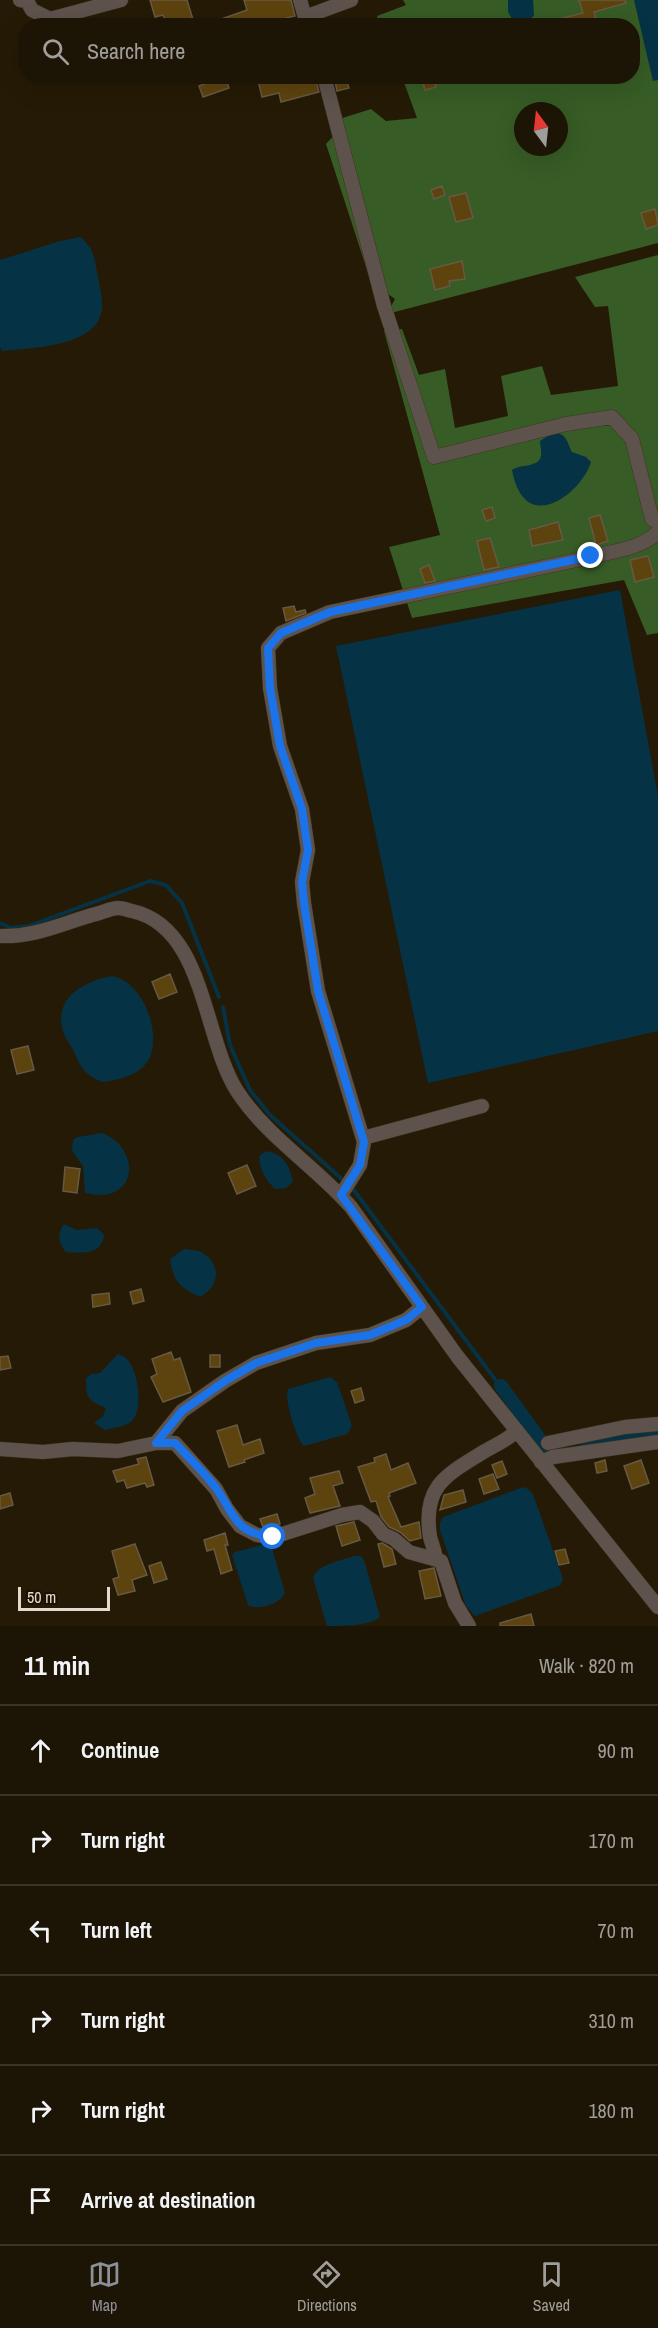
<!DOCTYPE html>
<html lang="en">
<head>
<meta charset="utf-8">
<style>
  body { margin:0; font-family:"Archivo Narrow",sans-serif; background:#292113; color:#f1f3f6 }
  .compass { position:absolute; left:514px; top:102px; width:54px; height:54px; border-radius:50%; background:#1c1404; box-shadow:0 6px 24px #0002; rotate:345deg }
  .scale { position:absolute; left:18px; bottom:15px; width:92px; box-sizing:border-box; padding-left:6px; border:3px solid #e3dbce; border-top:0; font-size:16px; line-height:21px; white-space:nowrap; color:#e3dbce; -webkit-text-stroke:4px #1b1100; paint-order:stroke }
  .stop { position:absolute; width:18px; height:18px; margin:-14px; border:4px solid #1a73e8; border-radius:50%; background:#fff }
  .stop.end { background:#1a73e8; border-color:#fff; box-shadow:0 2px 6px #0008 }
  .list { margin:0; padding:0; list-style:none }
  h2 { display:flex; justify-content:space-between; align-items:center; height:78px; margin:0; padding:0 24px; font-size:26px }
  h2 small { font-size:20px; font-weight:400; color:#a09e9a }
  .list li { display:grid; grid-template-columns:39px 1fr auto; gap:18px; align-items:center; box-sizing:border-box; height:90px; padding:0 24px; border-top:2px solid #3a3326 }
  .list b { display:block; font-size:22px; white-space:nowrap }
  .list em { font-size:20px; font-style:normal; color:#a09e9a }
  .icon { flex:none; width:33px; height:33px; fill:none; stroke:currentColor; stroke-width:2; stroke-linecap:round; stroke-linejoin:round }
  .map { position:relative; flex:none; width:658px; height:1626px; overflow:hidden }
  .search { position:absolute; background:#1c1404; box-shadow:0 6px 24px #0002; left:18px; right:18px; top:18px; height:66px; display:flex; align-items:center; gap:15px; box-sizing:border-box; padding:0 21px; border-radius:24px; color:#a09e9a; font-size:22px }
  .sheet { height:618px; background:#1c1404 }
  nav { display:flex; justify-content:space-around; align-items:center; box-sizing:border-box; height:84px; border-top:2px solid #3a3326; background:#1c1404; font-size:16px; color:#a09e9a }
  nav a { display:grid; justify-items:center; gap:3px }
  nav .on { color:#8c9099 }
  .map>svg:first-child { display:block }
  .forest { fill:#375c25; fill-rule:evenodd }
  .water { fill:#053345 }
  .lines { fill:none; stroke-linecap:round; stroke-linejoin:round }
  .stream { stroke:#053345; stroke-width:4 }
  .canal { stroke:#053345; stroke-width:14 }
  .building { fill:#5d430e; stroke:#675943; stroke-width:1.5 }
  .minor-casing { stroke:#403521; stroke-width:15 }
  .minor { stroke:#5d534c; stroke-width:14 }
  .route { stroke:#1a73e8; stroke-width:8 }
</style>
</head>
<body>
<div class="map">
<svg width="658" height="1626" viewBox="0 0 658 1626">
  <rect width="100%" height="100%" fill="#251a05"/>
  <path class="forest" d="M403,0H658V243L387,314L395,299L371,282L326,144L337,132L333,121L371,109L386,121L417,118L402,77L632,76V26L380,25L377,16L406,5ZM523,111H559V147H523Z
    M658,255V633L647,635L624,580L412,618L389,547L440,535L384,331L402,329L419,375L445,369L455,428L508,416L501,376L542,366L551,395L618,386L608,306L595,307L575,277Z"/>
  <path class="water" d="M508,0H533L534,16L527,21L514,22L508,12Z
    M634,0H658V80L653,81Z
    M80,237C94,247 95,261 98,277C100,289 104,303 101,314C92,347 30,348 2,351L0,347V260L60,241Z
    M554,432C567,434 567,442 572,452L586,457L591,462C585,483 553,515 530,503C519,497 514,481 512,470C519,464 539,468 541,456C542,452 540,445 540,441Z
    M620,590L658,796V1031L428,1083L336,646Z
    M112,976C142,981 161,1030 150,1057C142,1075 120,1080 102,1082C82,1073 81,1067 72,1048C69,1043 65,1037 63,1031C53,998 84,981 112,976Z
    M102,1133C142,1148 139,1206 85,1193L83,1166L72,1151L73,1140L78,1137Z
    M266,1151C284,1154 290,1166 293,1182L286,1188L275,1189C265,1179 260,1171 259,1156Z
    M64,1224L76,1230L97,1228L104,1235C102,1255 82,1253 66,1252C58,1243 57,1233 64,1224Z
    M184,1249C189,1250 195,1250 199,1251C222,1262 221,1286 200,1297C180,1288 173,1281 170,1259Z
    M118,1354C119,1354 125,1357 126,1358C138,1369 144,1409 132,1421C125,1427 113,1428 105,1430L94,1423L103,1416L106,1408C87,1400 86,1398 86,1378L91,1374L100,1373Z
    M330,1377L337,1382L352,1426L347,1434L304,1446C296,1439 284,1399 288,1389Z
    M523,1487L528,1489L533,1494L563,1579L561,1585L475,1616L466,1606L440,1530V1523L443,1517Z
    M265,1544L272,1548L285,1593C281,1604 257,1611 248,1605L232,1555L235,1552Z
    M354,1556H361L365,1563L380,1617C368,1626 344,1626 327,1626L313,1578C317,1564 341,1561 354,1556Z"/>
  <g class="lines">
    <path class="stream" d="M0,923L11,928L29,926L150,881L166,885L182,903L219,997
      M223,1007L230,1045L250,1090L270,1115L343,1180
      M353,1189L503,1390"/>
    <path class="canal" d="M501,1386L546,1448L558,1446
      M586,1441L658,1432"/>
  </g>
  <path class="building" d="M150,0H187L195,26H167L163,15L155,17Z
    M244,0H291L295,16L286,18L288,24L283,26H207V24L247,10Z
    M579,0H625L626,3L594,12L598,26H548L547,22L583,13Z
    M225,76L229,88L203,97L199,86Z
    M257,76H315L319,92L281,102L279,93L262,97Z
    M421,76H433L436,87L425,90Z
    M346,78L349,88L337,91L335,81Z
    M442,186L445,195L434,199L431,190Z
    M466,193L473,218L456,222L449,197Z
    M655,209L658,225L646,229L641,213Z
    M462,261L465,279L449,281L450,286L435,290L430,269Z
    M492,507L495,518L486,521L482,510Z
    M600,515L608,541L596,545L589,518Z
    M558,522L563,540L532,546L529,530Z
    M490,538L499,567L484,570L477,541Z
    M648,556L654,577L635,582L630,560Z
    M429,565L435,581L425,583L420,569Z
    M294,606L296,612L305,610L306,613L286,621L283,608Z
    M170,974L177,992L159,999L152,982Z
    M28,1046L34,1070L17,1074L11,1050Z
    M247,1165L256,1186L237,1194L228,1173Z
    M65,1167L80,1169L77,1193L63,1191Z
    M141,1289L144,1301L133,1304L130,1292Z
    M109,1293L110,1304L93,1307L92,1295Z
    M171,1352L174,1360L180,1358L191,1392L163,1402L151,1377L157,1374L152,1359Z
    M210,1355H220V1367H210Z
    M8,1356L11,1368L0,1370V1357Z
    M361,1388L364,1400L355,1403L351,1391Z
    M237,1425L243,1445L260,1439L264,1453L244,1460L245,1462L229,1467L217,1431Z
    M386,1454L391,1470L408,1463L416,1483L389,1493L390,1496L388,1497L401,1527L419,1522L421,1538L410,1541L400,1532L389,1527L381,1517L376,1501L371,1502L358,1467L375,1462L374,1458Z
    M146,1457L154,1485L147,1487L145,1483L127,1488L124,1480L117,1482L113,1471L139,1464L137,1459Z
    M605,1460L607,1471L597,1473L595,1463Z
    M641,1460L649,1483L632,1489L624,1466Z
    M502,1461L507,1474L497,1478L492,1465Z
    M339,1471L343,1483L333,1486L340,1506L310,1513L305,1498L315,1494L310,1478Z
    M493,1474L499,1489L484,1494L479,1479Z
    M463,1490L466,1502L440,1510L444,1495Z
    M10,1493L13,1505L0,1509V1496Z
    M277,1514L280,1524L263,1527L260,1519Z
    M354,1522L360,1540L342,1546L336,1526Z
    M225,1533L228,1545H225L232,1570L221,1574L214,1549L207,1551L204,1540Z
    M382,1543L392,1549L396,1564L384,1567L378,1544Z
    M135,1544L147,1575L132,1580L135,1591L118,1595L113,1579L119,1577L112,1551Z
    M565,1549L569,1563L559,1565L555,1551Z
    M161,1562L167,1579L154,1583L149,1566Z
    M434,1568L441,1596L425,1599L419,1571Z
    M531,1614L534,1626H500V1623Z"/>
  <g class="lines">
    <g class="minor-casing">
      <path id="minor" d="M20,0L27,1L32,10L50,19L121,0
        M300,0L307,24
        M305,17L351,0
        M324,76L384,306L434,457L566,424L612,417L632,439L652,519L658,523
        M0,936C37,937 62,923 96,914C103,912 112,908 118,908C122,908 128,910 132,911C205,927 203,1038 237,1091C267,1137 315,1166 351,1207L457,1356L658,1607
        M363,1138L482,1106
        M341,1195L360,1165L364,1142L318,991L304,903L302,882L308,850L302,809L280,746L270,688L268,648L281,633L330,612L591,557C613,551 641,549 658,532
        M156,1443L182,1411L225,1381L256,1363L316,1343L370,1335L406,1320L422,1307
        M548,1443L625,1427L658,1424
        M0,1449L43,1452L73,1449L118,1451L156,1443H175L216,1489L227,1509L240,1526L257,1535L273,1537L342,1515L360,1512L373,1521L383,1534L394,1539L409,1552L441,1561L455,1603L469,1626
        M541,1462L553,1457L658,1442
        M436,1559C435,1552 432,1544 430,1537C422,1486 446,1475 485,1451C495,1445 508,1440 516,1431"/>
    </g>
    <use href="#minor" class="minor"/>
  </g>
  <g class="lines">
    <path class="route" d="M273,1537C234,1533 235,1515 216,1488C204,1472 189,1458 175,1443H156L182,1411L225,1381L256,1363L316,1343L370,1335L406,1320L422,1307L341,1195L360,1165L364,1142L318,991L304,903L302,882L308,850L302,809L280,746L270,688L268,648L281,633L330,612L591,556"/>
  </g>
</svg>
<svg class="compass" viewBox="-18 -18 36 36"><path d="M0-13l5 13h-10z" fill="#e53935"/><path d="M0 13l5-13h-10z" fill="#a09e9a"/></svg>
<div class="scale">50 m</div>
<div class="stop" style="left:273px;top:1537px"></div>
<div class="stop end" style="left:591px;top:556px"></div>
<div class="search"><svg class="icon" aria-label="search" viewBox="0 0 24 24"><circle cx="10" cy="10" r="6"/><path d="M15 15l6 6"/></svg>Search here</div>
</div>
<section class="sheet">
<h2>11 min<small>Walk · 820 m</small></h2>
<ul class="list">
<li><svg class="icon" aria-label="ahead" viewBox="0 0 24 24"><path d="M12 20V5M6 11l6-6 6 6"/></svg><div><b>Continue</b></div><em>90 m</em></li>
<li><svg class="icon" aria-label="right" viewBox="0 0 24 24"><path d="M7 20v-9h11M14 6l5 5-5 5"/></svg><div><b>Turn right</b></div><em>170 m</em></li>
<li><svg class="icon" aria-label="left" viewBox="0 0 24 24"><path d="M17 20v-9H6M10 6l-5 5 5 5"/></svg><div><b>Turn left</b></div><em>70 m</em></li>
<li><svg class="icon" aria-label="right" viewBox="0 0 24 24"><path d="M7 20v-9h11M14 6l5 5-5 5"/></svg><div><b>Turn right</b></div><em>310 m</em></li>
<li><svg class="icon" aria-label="right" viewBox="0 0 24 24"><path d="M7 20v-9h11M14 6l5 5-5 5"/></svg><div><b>Turn right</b></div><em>180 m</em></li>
<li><svg class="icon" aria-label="arrive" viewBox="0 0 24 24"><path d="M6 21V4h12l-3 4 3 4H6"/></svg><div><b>Arrive at destination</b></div></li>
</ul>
</section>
<nav>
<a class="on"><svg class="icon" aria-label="map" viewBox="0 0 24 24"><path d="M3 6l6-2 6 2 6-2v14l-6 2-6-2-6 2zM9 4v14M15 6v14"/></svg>Map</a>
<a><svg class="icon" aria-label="directions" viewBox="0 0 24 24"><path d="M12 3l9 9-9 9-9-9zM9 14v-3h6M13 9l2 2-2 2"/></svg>Directions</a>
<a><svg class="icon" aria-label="saved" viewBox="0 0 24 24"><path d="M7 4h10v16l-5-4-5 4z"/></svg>Saved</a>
</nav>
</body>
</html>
